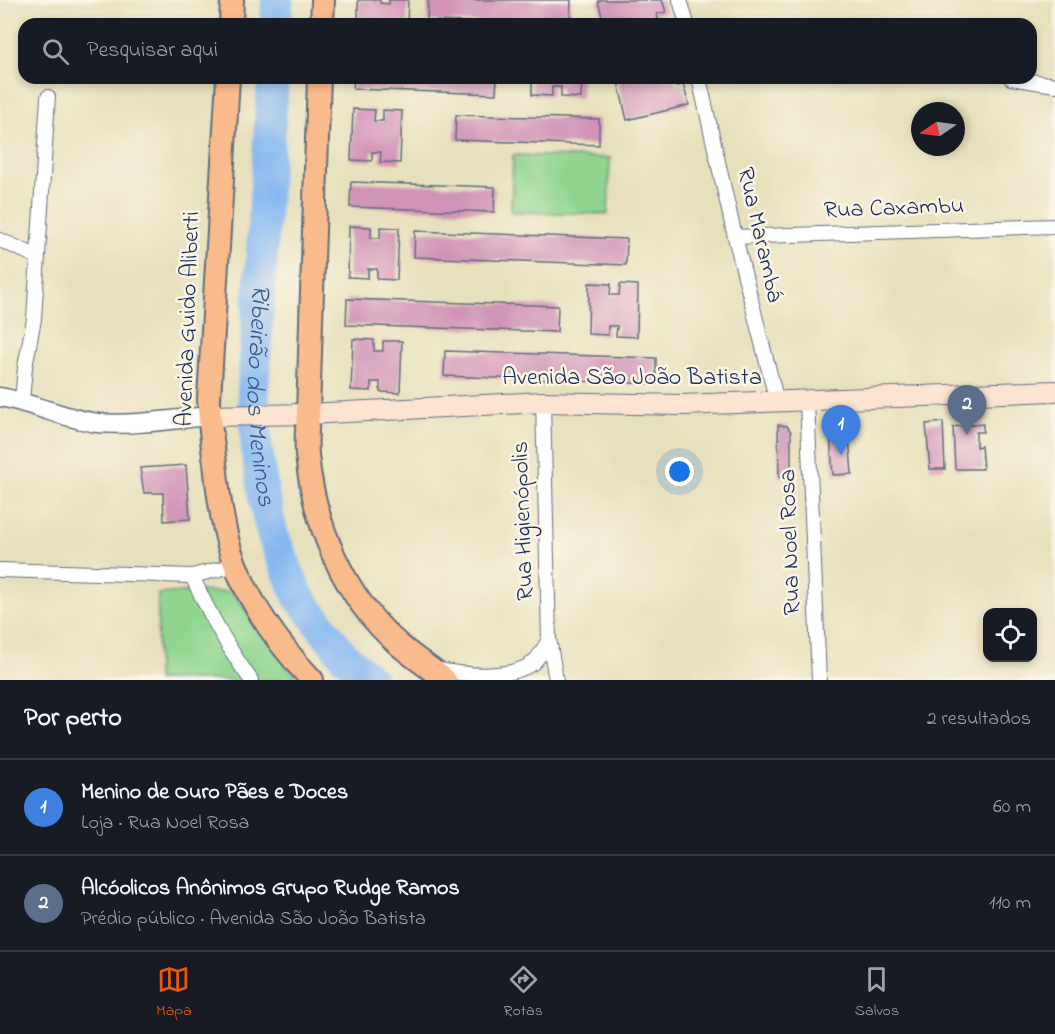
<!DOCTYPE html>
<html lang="pt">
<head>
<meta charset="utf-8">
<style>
  body { margin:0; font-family:"Indie Flower",sans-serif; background:#242831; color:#f1f3f6 }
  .controls { position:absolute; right:18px; bottom:18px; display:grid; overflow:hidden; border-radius:12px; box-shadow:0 3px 9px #0003 }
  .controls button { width:54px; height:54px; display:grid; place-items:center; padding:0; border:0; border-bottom:2px solid #363941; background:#171b24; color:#f1f3f6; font:30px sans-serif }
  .compass { position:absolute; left:911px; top:102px; width:54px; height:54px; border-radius:50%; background:#171b24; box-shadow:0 3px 9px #0003; rotate:257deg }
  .you { position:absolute; left:680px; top:472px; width:21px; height:21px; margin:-15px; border:4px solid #fff; border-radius:50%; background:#1a73e8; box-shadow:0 0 0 9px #1a73e833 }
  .badge { display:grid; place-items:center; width:39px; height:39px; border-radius:50%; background:#ea580c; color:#fff; font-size:20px; font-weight:700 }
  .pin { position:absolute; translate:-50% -50px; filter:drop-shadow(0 2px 3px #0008) }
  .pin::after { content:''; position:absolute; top:32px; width:21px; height:18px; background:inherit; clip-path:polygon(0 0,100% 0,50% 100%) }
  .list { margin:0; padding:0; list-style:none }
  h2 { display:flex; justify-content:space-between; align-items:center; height:78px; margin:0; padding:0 24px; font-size:26px }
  h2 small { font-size:20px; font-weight:400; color:#9ea1a6 }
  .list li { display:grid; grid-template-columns:39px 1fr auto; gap:18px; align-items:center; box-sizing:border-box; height:96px; padding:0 24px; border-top:2px solid #363941 }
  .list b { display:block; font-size:22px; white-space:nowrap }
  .list p { margin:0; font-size:20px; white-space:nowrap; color:#9ea1a6 }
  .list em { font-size:20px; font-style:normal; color:#9ea1a6 }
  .icon { flex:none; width:33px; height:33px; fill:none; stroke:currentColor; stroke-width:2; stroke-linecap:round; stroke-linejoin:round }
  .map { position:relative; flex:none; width:1055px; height:680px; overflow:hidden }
  .search { position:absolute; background:#171b24; box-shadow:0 3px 9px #0003; left:18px; right:18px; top:18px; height:66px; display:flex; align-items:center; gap:15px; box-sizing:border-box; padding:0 21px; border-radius:18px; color:#9ea1a6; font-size:22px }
  .sheet { height:270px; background:#171b24 }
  nav { display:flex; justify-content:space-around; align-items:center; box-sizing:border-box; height:84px; border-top:2px solid #363941; background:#171b24; font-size:16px; color:#9ea1a6 }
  nav a { display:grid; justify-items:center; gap:3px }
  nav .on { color:#ea580c }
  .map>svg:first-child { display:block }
  .green { fill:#90d58f; stroke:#568276; stroke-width:1.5 }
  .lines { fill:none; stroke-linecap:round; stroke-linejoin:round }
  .river { stroke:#84b7f1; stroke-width:32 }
  .building { fill:#d194b8 }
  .minor-casing { stroke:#626d7f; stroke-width:16 }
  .tertiary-casing { stroke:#626d7f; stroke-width:21 }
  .secondary-casing { stroke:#626d7f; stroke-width:22 }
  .primary-casing { stroke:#626d7f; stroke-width:26 }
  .minor { stroke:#fff; stroke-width:14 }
  .tertiary { stroke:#fff; stroke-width:18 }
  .secondary { stroke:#fde4d1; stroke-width:20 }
  .primary { stroke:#fabb8c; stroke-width:22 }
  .labels { text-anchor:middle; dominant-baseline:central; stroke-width:5; stroke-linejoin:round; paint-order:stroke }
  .street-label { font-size:24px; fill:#1b2f5e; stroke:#fcf5e5 }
  .water-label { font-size:26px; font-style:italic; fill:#3a588a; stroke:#fcf5e5 }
</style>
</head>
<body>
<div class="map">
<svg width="1055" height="680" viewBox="0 0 1055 680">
  <rect width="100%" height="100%" fill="#fcf5e5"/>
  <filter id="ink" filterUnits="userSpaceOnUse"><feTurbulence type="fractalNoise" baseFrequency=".0167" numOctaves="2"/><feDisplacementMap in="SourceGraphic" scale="12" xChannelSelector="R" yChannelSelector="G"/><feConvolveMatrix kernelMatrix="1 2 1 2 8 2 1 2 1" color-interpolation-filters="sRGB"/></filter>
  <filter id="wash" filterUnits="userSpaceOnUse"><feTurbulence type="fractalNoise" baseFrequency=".008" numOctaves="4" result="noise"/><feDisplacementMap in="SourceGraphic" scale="24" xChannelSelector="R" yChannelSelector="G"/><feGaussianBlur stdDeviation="1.35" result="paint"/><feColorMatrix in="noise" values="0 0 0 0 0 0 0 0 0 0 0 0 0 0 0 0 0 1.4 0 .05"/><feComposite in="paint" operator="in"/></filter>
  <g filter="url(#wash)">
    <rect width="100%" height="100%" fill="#e7e0bc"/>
    <path class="green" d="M513,155L610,158L608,214L511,212Z
      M194,591L232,592L299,680H157L158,594Z"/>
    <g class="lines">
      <g class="river">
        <path d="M276,24L277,0"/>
        <path id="s1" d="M273,78L253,390L257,450L264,499L273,536L298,596L344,656L371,680"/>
      </g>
    </g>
    <g id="blocks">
      <path class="building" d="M358,0H380V3L389,4V0H408L407,24H358Z
        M428,0H571L570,24L427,21Z
        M602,0H662L666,12L657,14L659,24H604L598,1Z
        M354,78H497L496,94L353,89Z
        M532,78H582L581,98L561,97V87H552V96L532,95Z
        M617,78H674L676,86L683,84L689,105L627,120Z
        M353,109L375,110L374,121H383V110L402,111L400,163L380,162L381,152H372V161L351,160Z
        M456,115L599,119V145L455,140Z
        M351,182L495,187L494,212L350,207Z
        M349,226L371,227V238H380V227L399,228L397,280L377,279V269H368V278L348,277Z
        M415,231L627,239L626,265L414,257Z
        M589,283L611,284L610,295H619L620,284L638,285L637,337L616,336L617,326H608V335L588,334Z
        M347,299L558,306L557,332L346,325Z
        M353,339L374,340V351H383V341H402L400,393L380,392V382H371V391L351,390Z
        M445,351L656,358V384L444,376Z
        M943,422L945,469H930L926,424Z
        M983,424V432H976V447L981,446L983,469H955L953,427Z
        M778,425L787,426L791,432V476L779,477Z
        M830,435L849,437L852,474L833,475Z
        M186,465L190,519L164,521L163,493H144L140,468Z"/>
    </g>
  </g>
  <g filter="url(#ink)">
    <use href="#blocks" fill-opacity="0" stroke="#626d7f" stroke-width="1.5"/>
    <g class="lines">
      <g class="minor-casing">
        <path id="minor" d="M680,0L687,24
          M699,78L735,237L777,402
          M1011,78L1055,85
          M735,237L1055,226
          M0,240L38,257
          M22,401L25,367L34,319L48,97
          M807,401L819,680
          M543,402L549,639L556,680
          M0,570L192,576L236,565
          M192,576C209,613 227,647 251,680
          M435,669C464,675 508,680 533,663C540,656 545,647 549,639"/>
      </g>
      <g class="tertiary-casing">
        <path id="tertiary" d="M0,397C33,403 65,419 98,423C132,426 175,419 209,416"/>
      </g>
      <g class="secondary-casing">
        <path id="secondary" d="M209,416L308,414L543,402L681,405L1055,391"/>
      </g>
      <g class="primary-casing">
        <path id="primary" d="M231,24L232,0
          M322,24L323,0
          M228,78L209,399C209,421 212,442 215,463C218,493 222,524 231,553C247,600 278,644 312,680
          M319,78L308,414C307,427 306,442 307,455C314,525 344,597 398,644C413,657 430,668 445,680"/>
      </g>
      <use href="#minor" class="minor"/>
      <use href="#tertiary" class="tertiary"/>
      <use href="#secondary" class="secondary"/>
      <use href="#primary" class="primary"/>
    </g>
  </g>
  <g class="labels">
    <g class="street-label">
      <text transform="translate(894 209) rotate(-2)">Rua Caxambu</text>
      <text transform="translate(759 235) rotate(77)">Rua Marambá</text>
      <text transform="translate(189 319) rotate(-88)">Avenida Guido Aliberti</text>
      <text x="632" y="378">Avenida São João Batista</text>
      <text transform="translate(524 521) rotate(-92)">Rua Higienópolis</text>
      <text transform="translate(791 542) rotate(-92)">Rua Noel Rosa</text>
    </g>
    <g class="water-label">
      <text stroke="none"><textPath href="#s1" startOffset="318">Ribeirão dos Meninos</textPath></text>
    </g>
  </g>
</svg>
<div class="controls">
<button><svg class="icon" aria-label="locate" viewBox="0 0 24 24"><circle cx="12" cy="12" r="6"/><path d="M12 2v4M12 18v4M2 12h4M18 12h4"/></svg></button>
</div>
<svg class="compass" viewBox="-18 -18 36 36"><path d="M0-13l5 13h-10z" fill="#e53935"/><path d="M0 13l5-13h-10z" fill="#9ea1a6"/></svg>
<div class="you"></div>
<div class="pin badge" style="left:841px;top:455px;background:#3f7fe0">1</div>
<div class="pin badge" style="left:967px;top:435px;background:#5c6f8a">2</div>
<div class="search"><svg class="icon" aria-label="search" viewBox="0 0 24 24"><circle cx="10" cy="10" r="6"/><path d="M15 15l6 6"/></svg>Pesquisar aqui</div>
</div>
<section class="sheet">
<h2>Por perto<small>2 resultados</small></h2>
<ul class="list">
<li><span class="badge" style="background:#3f7fe0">1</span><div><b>Menino de Ouro Pães e Doces</b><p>Loja · Rua Noel Rosa</p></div><em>60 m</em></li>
<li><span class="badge" style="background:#5c6f8a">2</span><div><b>Alcóolicos Anônimos Grupo Rudge Ramos</b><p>Prédio público · Avenida São João Batista</p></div><em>110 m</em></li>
</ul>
</section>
<nav>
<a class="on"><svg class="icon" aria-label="map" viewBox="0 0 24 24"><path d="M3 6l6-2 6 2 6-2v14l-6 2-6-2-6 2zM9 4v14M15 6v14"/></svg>Mapa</a>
<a><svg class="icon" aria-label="directions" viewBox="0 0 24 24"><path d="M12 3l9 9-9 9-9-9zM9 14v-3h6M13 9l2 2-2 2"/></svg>Rotas</a>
<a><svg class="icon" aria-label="saved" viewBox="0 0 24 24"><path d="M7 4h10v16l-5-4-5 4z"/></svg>Salvos</a>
</nav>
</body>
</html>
